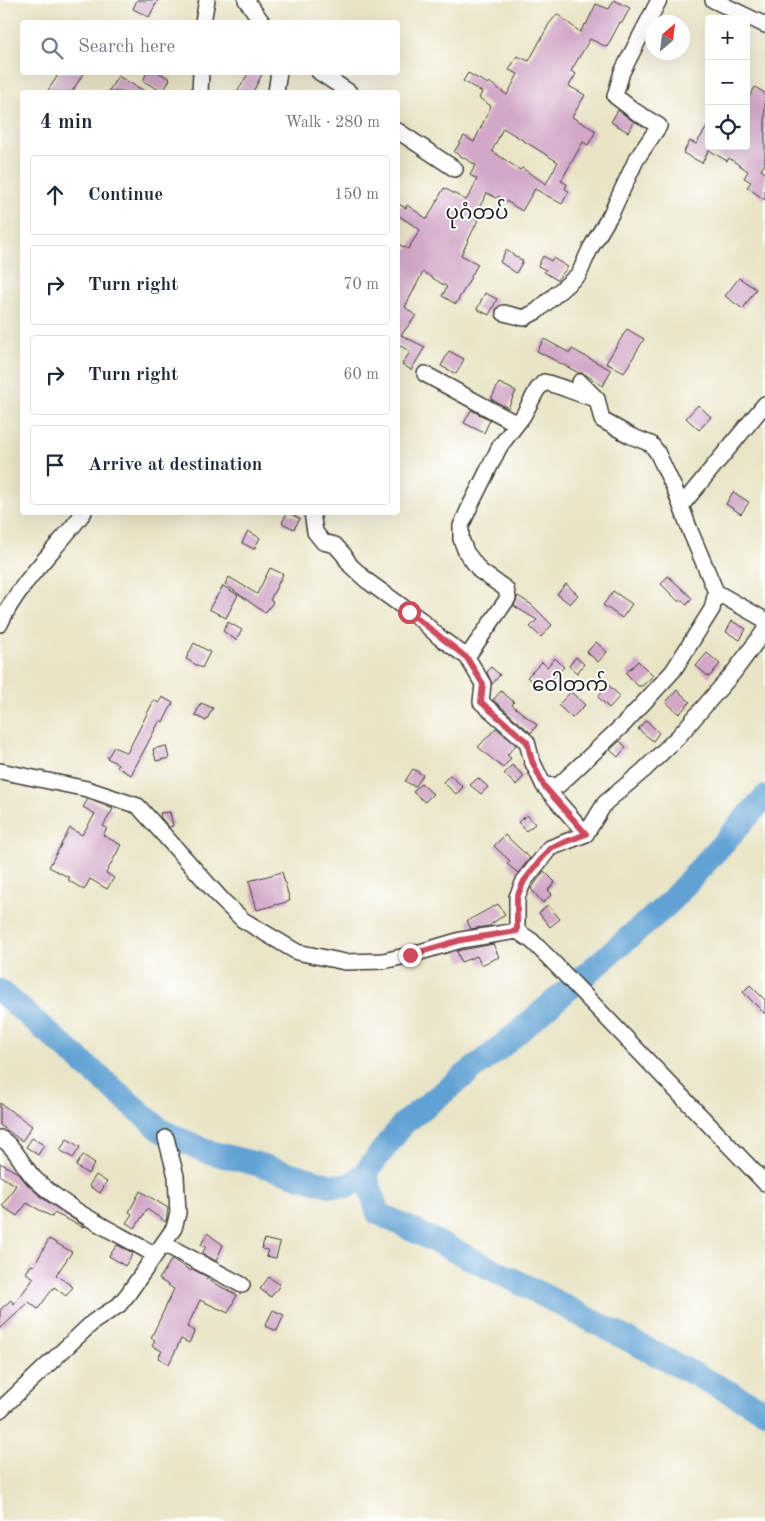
<!DOCTYPE html>
<html lang="en">
<head>
<meta charset="utf-8">
<style>
  body { margin:0; font-family:"Old Standard TT","Noto Sans Myanmar",serif; background:#f6f6f7; color:#1f2937 }
  .controls { position:absolute; right:15px; top:15px; display:grid; overflow:hidden; border-radius:5px; box-shadow:0 5px 20px #0002 }
  .controls button { width:45px; height:45px; display:grid; place-items:center; padding:0; border:0; border-bottom:1px solid #e0e1e3; background:#fff; color:#1f2937; font:25px sans-serif }
  .compass { position:absolute; left:645px; top:15px; width:45px; height:45px; border-radius:50%; background:#fff; box-shadow:0 5px 20px #0002; rotate:28deg }
  .stop { position:absolute; width:15px; height:15px; margin:-11px; border:4px solid #d1495b; border-radius:50%; background:#fff }
  .stop.end { background:#d1495b; border-color:#fff; box-shadow:0 1px 5px #0008 }
  .list { margin:0; padding:0; list-style:none }
  h2 { display:flex; justify-content:space-between; align-items:center; height:65px; margin:0; padding:0 20px; font-size:21px }
  h2 small { font-size:16px; font-weight:400; color:#747a83 }
  .list li { display:grid; grid-template-columns:32px 1fr auto; gap:15px; align-items:center; box-sizing:border-box; height:80px; margin:0 10px 10px; padding:0 10px; border:1px solid #e0e1e3; border-radius:5px }
  .list b { display:block; font-size:19px; white-space:nowrap }
  .list em { font-size:16px; font-style:normal; color:#747a83 }
  .icon { flex:none; width:28px; height:28px; fill:none; stroke:currentColor; stroke-width:2; stroke-linecap:round; stroke-linejoin:round }
  .map { position:relative; flex:none; width:765px; height:1521px; overflow:hidden }
  .search { position:absolute; background:#fff; box-shadow:0 5px 20px #0002; left:20px; top:20px; width:380px; height:55px; display:flex; align-items:center; gap:12px; box-sizing:border-box; padding:0 18px; border-radius:5px; color:#747a83; font-size:19px }
  .panel { position:absolute; background:#fff; box-shadow:0 5px 20px #0002; left:20px; top:90px; width:380px; height:425px; border-radius:5px }
  .map>svg:first-child { display:block }
  .lines { fill:none; stroke-linecap:round; stroke-linejoin:round }
  .river { stroke:#60a2d4; stroke-width:24 }
  .building { fill:#d2a7c8; fill-rule:evenodd }
  .minor-casing { stroke:#3b3a35; stroke-width:18 }
  .minor { stroke:#fff; stroke-width:15 }
  .route { stroke:#d1495b; stroke-width:6 }
  .labels { text-anchor:middle; dominant-baseline:central; stroke-width:4; stroke-linejoin:round; paint-order:stroke }
  .quarter-label { font-size:20px; fill:#1c1c1c; stroke:#fff }
</style>
</head>
<body>
<div class="map">
<svg width="765" height="1521" viewBox="0 0 765 1521">
  <rect width="100%" height="100%" fill="#fff"/>
  <filter id="ink" filterUnits="userSpaceOnUse"><feTurbulence type="fractalNoise" baseFrequency=".02" numOctaves="2"/><feDisplacementMap in="SourceGraphic" scale="10" xChannelSelector="R" yChannelSelector="G"/><feConvolveMatrix kernelMatrix="1 2 1 2 8 2 1 2 1" color-interpolation-filters="sRGB"/></filter>
  <filter id="wash" filterUnits="userSpaceOnUse"><feTurbulence type="fractalNoise" baseFrequency=".0096" numOctaves="4" result="noise"/><feDisplacementMap in="SourceGraphic" scale="20" xChannelSelector="R" yChannelSelector="G"/><feGaussianBlur stdDeviation="1.12" result="paint"/><feColorMatrix in="noise" values="0 0 0 0 0 0 0 0 0 0 0 0 0 0 0 0 0 1.4 0 .05"/><feComposite in="paint" operator="in"/></filter>
  <g filter="url(#wash)">
    <rect width="100%" height="100%" fill="#e9e4c5"/>
    <g class="lines">
      <path class="river" d="M765,797L667,905L496,1051L404,1123L365,1173L378,1213L516,1281L765,1411
        M0,991L162,1131L205,1151L257,1164L329,1185L349,1186L365,1173"/>
    </g>
    <g id="blocks">
      <path class="building" d="M137,0H158L149,17L133,9Z
        M614,0L630,8L622,23L620,22L607,47L590,39L571,71L576,74L569,86L585,95L572,117L596,131L588,145L583,142L561,181L567,184L565,189L569,191L562,204L535,189L522,211L498,196L496,198L487,193L474,217L478,220L461,255L478,264L456,304L442,296L447,287L423,272L405,307L416,316L401,335L425,347L411,370L402,364L410,352L398,344V244L408,249L420,230L398,215V204L406,208L407,205L427,219L444,188L466,200L472,191L477,179L470,175L476,165L454,152L464,136L474,142L491,106L479,98L482,92L463,81L468,73L488,84L489,82L507,95L518,74L509,70L517,56L529,61L549,24L557,14L580,32L585,24L586,25L596,4L609,9ZM503,128L558,162L546,184L522,168L520,170L492,151Z
        M60,72H84L72,92H47Z
        M147,72H158L170,79L163,92L143,81Z
        M249,72H263L253,92H237Z
        M118,76L146,92H108Z
        M755,87L765,93V164L761,170L765,173V200L747,187L751,182L744,178L748,171L729,158L727,161L709,150L702,163L683,153L690,141L696,144L709,124V146H746V103Z
        M618,110L634,122L628,132L611,122Z
        M506,250L523,261L516,273L500,262Z
        M543,256L551,261L553,258L568,267L557,280L544,272L546,270L538,266Z
        M739,278L756,289L743,309L725,296Z
        M485,293L497,299L489,315L477,309Z
        M627,329L644,339L624,373L606,363Z
        M544,339L570,353L572,349L611,370L603,386L583,373H579L537,351Z
        M449,351L464,359L456,374L441,366Z
        M499,383L516,391L508,408L491,399Z
        M698,405L711,417L699,430L686,418Z
        M471,410L490,420L484,433L464,423Z
        M733,492L749,502L741,514L726,504Z
        M287,512L300,519L294,529L282,523Z
        M248,531L260,538L254,549L242,543Z
        M270,568L283,574L270,600L273,602L265,613L225,584L229,577L257,594Z
        M668,576L692,598L687,605L681,600L679,602L661,584Z
        M566,584L578,595L570,604L557,594Z
        M223,586L238,595L226,618L209,609Z
        M613,591L632,604L622,618L603,605Z
        M518,596L532,605L552,625L541,637L530,627L537,620L514,606Z
        M732,621L746,629L740,640L726,632Z
        M228,622L242,630L236,640L223,631Z
        M596,642L607,652L598,662L587,652Z
        M194,643L210,652L202,668L186,659Z
        M707,653L720,664L709,677L696,666Z
        M576,657L584,664L577,673L569,666Z
        M555,658L564,667L541,690L527,677L542,662L547,667Z
        M638,661L653,676L642,686H638L626,673Z
        M491,667L500,675L492,684L487,672Z
        M608,685L620,696L609,708L598,697Z
        M677,690L690,702L679,714L666,702Z
        M501,691L514,702L512,705L537,725L531,733L493,700Z
        M571,692L585,705L572,718L558,705Z
        M162,697L173,703L163,722L160,720L131,775L117,767L118,764L107,758L114,747L127,753L154,700L159,703Z
        M201,703L213,708L206,721L195,715Z
        M646,720L659,733L653,741L638,729Z
        M496,728L516,745L507,755L511,758L503,768L478,747Z
        M620,741L626,747L618,757L610,750Z
        M166,746L169,758L156,761L153,749Z
        M512,765L524,776L516,785L504,774Z
        M413,769L423,775L415,787L405,781Z
        M450,775L463,787L456,794L443,782Z
        M478,778L488,787L481,794L470,785Z
        M421,783L433,794L425,802L413,792Z
        M88,799L113,809L103,826L107,828L103,835L121,845L106,873L114,878L107,889L90,879L84,890L68,880L70,878L49,867L70,828L82,835L95,814L83,807Z
        M170,812L173,826L169,827L161,818L160,813Z
        M527,815L535,824L526,831L518,822Z
        M505,835L530,858L518,873L507,864L510,861L494,846Z
        M544,871L555,882L548,890L552,894L543,903L531,889Z
        M282,872L290,901L257,910L249,881Z
        M498,904L505,914L489,926L471,929L467,921Z
        M548,905L560,919L550,927L539,913Z
        M493,944L499,957L481,965L477,956L461,962L457,951Z
        M750,985L765,1000V1014L743,992Z
        M0,1103L32,1126L22,1141L0,1125Z
        M32,1138L44,1145L38,1155L26,1147Z
        M67,1139L80,1147L73,1158L60,1150Z
        M83,1155L95,1163L88,1174L76,1166Z
        M0,1163L18,1173L28,1185L42,1198L84,1226L83,1227L54,1213L52,1217L27,1203L17,1216L2,1206L16,1185L0,1176Z
        M96,1175L107,1182L100,1193L89,1186Z
        M140,1191L168,1208L166,1222L147,1209L135,1228L126,1223L132,1214L129,1212Z
        M207,1233L223,1245L216,1261L202,1253L206,1247L201,1245Z
        M49,1239L72,1252L56,1275L73,1287L66,1296L54,1287L38,1309L29,1302L0,1329V1310L11,1300L14,1304L34,1278L26,1273L31,1265L34,1266Z
        M264,1239L280,1243L276,1258L266,1256L268,1250L262,1249Z
        M117,1245L133,1253L125,1266L109,1256Z
        M172,1259L191,1271L192,1269L208,1277L206,1279L237,1295L228,1313L200,1300L187,1327L195,1331L189,1343L181,1339L169,1364L158,1358L162,1351L152,1346L155,1340L151,1338L174,1289L159,1279Z
        M269,1277L280,1285L271,1297L260,1289Z
        M273,1310L284,1315L277,1331L265,1326Z"/>
    </g>
  </g>
  <g filter="url(#ink)">
    <use href="#blocks" fill-opacity="0" stroke="#3b3a35" stroke-width="1"/>
    <g class="lines">
      <g class="minor-casing">
        <path id="minor" d="M246,0L262,22
          M713,0L765,25
          M203,22L207,0
          M319,72L349,92
          M200,92L201,72
          M276,92L279,72
          M398,131L455,169
          M504,313L524,318L537,311L579,274L590,249L611,214L636,160L659,126L636,112L615,96L622,72L659,0
          M425,374L517,424
          M681,506L765,404
          M312,512L315,532L323,542L335,545L344,555L350,565L366,580L421,620L439,637L467,657
          M716,592L765,620
          M0,624C20,581 56,550 84,512
          M0,771L87,789L138,806L223,901L243,920L297,952L345,962L383,961L410,955L461,940L517,931L532,941L551,960L765,1183
          M544,786L559,785L625,723L673,671L712,609L716,592L691,533L675,490L657,452L651,444L631,436L602,420L597,399L580,382
          M586,834L544,786L532,761L527,742L481,702L483,684L467,657L508,598L506,589L480,571L466,552L461,539V526L471,504L500,446L523,416L537,390L544,382C562,386 578,395 597,399
          M517,931V897L524,881L550,848L586,834L605,803L644,770L678,737L734,672L765,630
          M0,1138C17,1148 22,1166 35,1179C70,1212 114,1231 155,1255
          M164,1244L242,1285
          M0,1410L93,1322L119,1305L128,1294L174,1228L178,1213L176,1176L166,1138"/>
      </g>
      <use href="#minor" class="minor"/>
    </g>
  </g>
  <g class="lines" filter="url(#ink)">
    <path class="route" d="M409,612L467,658L483,684L481,702L527,742L532,761L544,786L586,834L550,848L524,881L517,897V931L461,940L410,955"/>
  </g>
  <g class="labels">
    <g class="quarter-label">
      <text x="477" y="214">ပုဂံတပ်</text>
      <text x="570" y="686">ဝေါတက်</text>
    </g>
  </g>
</svg>
<div class="controls">
<button>+</button>
<button>−</button>
<button><svg class="icon" aria-label="locate" viewBox="0 0 24 24"><circle cx="12" cy="12" r="6"/><path d="M12 2v4M12 18v4M2 12h4M18 12h4"/></svg></button>
</div>
<svg class="compass" viewBox="-18 -18 36 36"><path d="M0-13l5 13h-10z" fill="#e53935"/><path d="M0 13l5-13h-10z" fill="#747a83"/></svg>
<div class="stop" style="left:409px;top:612px"></div>
<div class="stop end" style="left:410px;top:955px"></div>
<div class="search"><svg class="icon" aria-label="search" viewBox="0 0 24 24"><circle cx="10" cy="10" r="6"/><path d="M15 15l6 6"/></svg>Search here</div>
<section class="panel">
<h2>4 min<small>Walk · 280 m</small></h2>
<ul class="list">
<li><svg class="icon" aria-label="ahead" viewBox="0 0 24 24"><path d="M12 20V5M6 11l6-6 6 6"/></svg><div><b>Continue</b></div><em>150 m</em></li>
<li><svg class="icon" aria-label="right" viewBox="0 0 24 24"><path d="M7 20v-9h11M14 6l5 5-5 5"/></svg><div><b>Turn right</b></div><em>70 m</em></li>
<li><svg class="icon" aria-label="right" viewBox="0 0 24 24"><path d="M7 20v-9h11M14 6l5 5-5 5"/></svg><div><b>Turn right</b></div><em>60 m</em></li>
<li><svg class="icon" aria-label="arrive" viewBox="0 0 24 24"><path d="M6 21V4h12l-3 4 3 4H6"/></svg><div><b>Arrive at destination</b></div></li>
</ul>
</section>
</div>
</body>
</html>
